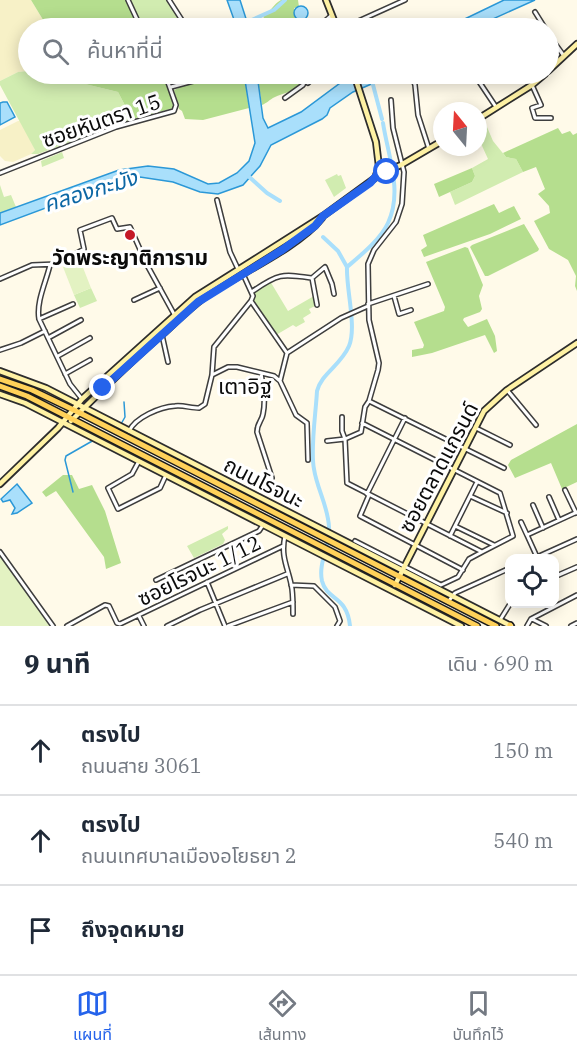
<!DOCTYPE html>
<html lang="th">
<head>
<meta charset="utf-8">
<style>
  body { margin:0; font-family:"IBM Plex Serif","Noto Sans Thai",serif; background:#f6f6f7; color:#1f2937 }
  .controls { position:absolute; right:18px; bottom:18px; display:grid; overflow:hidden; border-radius:12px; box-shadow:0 3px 15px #0003 }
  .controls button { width:54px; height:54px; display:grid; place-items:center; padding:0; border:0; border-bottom:2px solid #e0e1e3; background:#fff; color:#1f2937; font:30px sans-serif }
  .compass { position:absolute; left:433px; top:102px; width:54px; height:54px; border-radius:50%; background:#fff; box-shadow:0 3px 15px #0003; rotate:342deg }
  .stop { position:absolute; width:18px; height:18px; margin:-14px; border:4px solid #2563eb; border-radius:50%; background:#fff }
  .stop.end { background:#2563eb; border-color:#fff; box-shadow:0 2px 6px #0008 }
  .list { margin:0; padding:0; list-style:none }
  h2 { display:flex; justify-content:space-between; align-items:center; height:78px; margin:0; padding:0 24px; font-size:26px }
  h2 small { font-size:20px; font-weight:400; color:#747a83 }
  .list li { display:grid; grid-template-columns:39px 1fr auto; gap:18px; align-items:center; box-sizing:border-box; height:90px; padding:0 24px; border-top:2px solid #e0e1e3 }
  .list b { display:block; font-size:22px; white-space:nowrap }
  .list p { margin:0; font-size:20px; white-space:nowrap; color:#747a83 }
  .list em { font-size:20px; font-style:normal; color:#747a83 }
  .icon { flex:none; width:33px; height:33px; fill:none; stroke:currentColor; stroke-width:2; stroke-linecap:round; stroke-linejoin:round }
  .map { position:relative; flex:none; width:577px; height:626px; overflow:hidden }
  .search { position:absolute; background:#fff; box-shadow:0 3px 15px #0003; left:18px; right:18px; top:18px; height:66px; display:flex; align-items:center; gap:15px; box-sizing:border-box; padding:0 21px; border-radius:33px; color:#747a83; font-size:22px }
  .sheet { height:348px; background:#fff }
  nav { display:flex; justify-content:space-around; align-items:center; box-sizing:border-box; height:84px; border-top:2px solid #e0e1e3; background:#fff; font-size:16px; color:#747a83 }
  nav a { display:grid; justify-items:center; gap:3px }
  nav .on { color:#2563eb }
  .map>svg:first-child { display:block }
  .farmland { fill:#f7f1c7 }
  .green { fill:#d1ecb0 }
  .forest { fill:#b5de8e }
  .pitch { fill:#e3f2c2 }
  .water { fill:#a9dffb; stroke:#2b98d7; stroke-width:1.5 }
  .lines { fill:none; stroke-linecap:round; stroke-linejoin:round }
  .stream { stroke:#2b98d7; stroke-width:1.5 }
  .canal { stroke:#a9dffb; stroke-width:4 }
  .street-casing { stroke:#3e3e3e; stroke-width:6 }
  .secondary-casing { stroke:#2d2d2d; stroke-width:8 }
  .primary-casing { stroke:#1c1c1c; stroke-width:8 }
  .street { stroke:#fff; stroke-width:3 }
  .secondary { stroke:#fff2a4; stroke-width:4.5 }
  .primary { stroke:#ffd159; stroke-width:5 }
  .route { stroke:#2563eb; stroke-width:8 }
  .poi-dot { fill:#c51927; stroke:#fff; stroke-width:2 }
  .labels { text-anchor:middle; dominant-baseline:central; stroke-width:6; stroke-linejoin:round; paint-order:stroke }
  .street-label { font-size:21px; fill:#0b0b0b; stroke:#fff }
  .poi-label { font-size:21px; font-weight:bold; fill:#0b0b0b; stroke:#fff }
  .water-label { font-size:22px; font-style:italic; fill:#0c67a5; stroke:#fff }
  .neighbourhood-label { font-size:22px; fill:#0b0b0b; stroke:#fff }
</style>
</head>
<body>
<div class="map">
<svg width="577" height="626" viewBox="0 0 577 626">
  <rect width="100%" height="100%" fill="#fffae9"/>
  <path class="farmland" d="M0,0H31L48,28H28V71L18,72L0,81Z
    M18,121H21L35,150L31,154L13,162L5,161L0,156V130Z"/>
  <path class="green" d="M129,0H167L185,28H143Z
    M28,71V74H77L85,84L118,92L132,119L38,154H31L35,150L0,85V81L18,72Z
    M167,74H199L192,80L174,85Z
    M484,120L493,141L506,157L516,159L523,172L455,205L450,192L472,182L475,176L472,168L488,159L478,137V123Z
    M62,152L64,158L42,167L41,161Z
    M337,174L338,176L341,175L346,188L334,197L325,180Z
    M0,185L4,197L11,195L16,207L0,213Z
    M270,281L288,311L314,296L315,306L309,309L311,313L303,318L305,322L296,327L293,325L276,335L253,302V291Z
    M91,288L97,301L80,308L74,295Z
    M228,526V529L222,534L225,540L223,544L194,558L187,546Z"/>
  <path class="forest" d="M31,0H126L139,28H48Z
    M281,0H298L299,7L294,8L298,20L296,25L288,28H268L263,22L264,15C272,11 273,4 281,0Z
    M77,74H164L174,108L132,119L118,92L85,84Z
    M203,74H244L249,108L203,120L185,119L182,111L179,109L174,90L199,79Z
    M257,74H306C300,92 291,90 275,97C269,100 267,103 262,105Z
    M558,128L562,134L570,131L573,135L577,133V291L575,286L576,276L568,260L549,249L534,221L550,213L549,206L538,194L545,189L536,167L523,172L516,159L506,157L503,153Z
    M472,168L475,176L472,182L439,197L434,184Z
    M494,204L499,213L514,206L521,219L490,234L424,257L421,250L427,246L423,235Z
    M524,224L539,249L538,251L488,276H485L470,247L472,245Z
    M465,247L468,248L483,285L479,296L482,309L480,312L464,318L463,320L468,327L487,319L495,336L497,351L494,353L485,335L432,353L412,357V350L423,348L424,345L414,322L444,311L445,307L426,262Z
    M577,424V482L562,489L551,463L515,478L508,465L511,460Z
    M63,475H72L79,489L92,485L105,511L121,563L106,569L104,557L56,491L46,497L42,492Z"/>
  <path class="pitch" d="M80,260L91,288L74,295L63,267Z
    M0,553L51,626H0Z"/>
  <path class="water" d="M227,0H240L249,28H237Z
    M504,0H535L473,28H446Z
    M294 13a7 7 0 1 1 14 0a7 7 0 1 1-14 0Z
    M244,74H257L263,118L268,128L301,112L347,78L359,74H389L376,82L353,92L330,108L327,115L322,119L271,145L260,166L243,185L218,194L200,192L173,182L140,177L102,187L0,225V213L119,170L148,166L174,169L208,184L219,183L237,173L249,161L255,143Z
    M3,102H7L15,117L0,125V103Z
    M17,484L32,503L17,513L12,514L15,508L10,500L3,502L1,499Z"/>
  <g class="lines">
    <path class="stream" d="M121,424L125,417L124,402
      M73,492L65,460L66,456L94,440"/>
    <path class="canal" d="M245,23L274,10L285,0
      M372,81L382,119
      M246,174L267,193L280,201
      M323,237L338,251L347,267
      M350,626C347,595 327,601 322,581C318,563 330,545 329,527C328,506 317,489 314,469C310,450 316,412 317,391C321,374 341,365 349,346C357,327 346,289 347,267C361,255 380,240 388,223C403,191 388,156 383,123"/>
    <g class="street-casing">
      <path id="street" d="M128,0L141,28
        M169,0L187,28
        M535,12L545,28
        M317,28L332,15
        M343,28L405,0
        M548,34L564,56
        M411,74L415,85L418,115L429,149
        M474,74L496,107
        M308,83L318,74
        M532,85L541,105L532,108L535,118H551
        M171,87L197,80L201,74
        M285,98L303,85L307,74
        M0,173L116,127L174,111L176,105L165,74
        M217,200L230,252L238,269
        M50,265C46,282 36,302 39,319L70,384L82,399
        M0,279L32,265L57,264L84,249L80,230L112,218L117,229L130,227L147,265L174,314
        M253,291C279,273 282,274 312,278
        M394,296L399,314L411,310
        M134,300L160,288
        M251,301L287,353
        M368,304L428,284
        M317,305L312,278L325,267L332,284L334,294
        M39,319L73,304
        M162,335L168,362
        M48,338L81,320
        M0,350L21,343L45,331
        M287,353L341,318L368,306
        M58,356L90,338
        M261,373C263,387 266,400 263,414C262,421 257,423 257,432L272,478
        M65,374L90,360
        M212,375L228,367H237L274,376L280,381L296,415L307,423L308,460
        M280,381L287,353
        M507,390L536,425
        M369,401L504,468
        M362,423L500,493L513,536L482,552L347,483L345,439L361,432L365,407L369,401L378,370L379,363L369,320L368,264L374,250L396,222L402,204L404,172L393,128L391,100
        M476,428L510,445
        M129,431C136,417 160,407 175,406C183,405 191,408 199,408L205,404L212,375L214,347L251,301L253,296L243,274
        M327,441L345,439L342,431V417
        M139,461L132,474L108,488L118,509L160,488L166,475
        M565,490L576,513
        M367,494L405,418
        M369,495L360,516L463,570
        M470,496L507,513
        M549,497L559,520
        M533,505L543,528
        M577,512L527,535L537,557L577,539
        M521,522L527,535
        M455,526L494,545
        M285,536C280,558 289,569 292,589C293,597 293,605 293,614
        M450,536L477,482
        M355,541L441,585L458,577L469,559L482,552
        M0,552L53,626
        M554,577L577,567
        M156,580L259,531L263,525
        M207,582L225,626
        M291,585L314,586L335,607L340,621L337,626
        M448,602L455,593L510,568
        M139,616L144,626
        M532,619L546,626
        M500,620L510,604
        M67,626L105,605L109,606L117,623L120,624L283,546
        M167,626L200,610L287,574
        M228,626L293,602
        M527,626L531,619L577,595
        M571,626L577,623"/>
    </g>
    <g class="secondary-casing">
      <path id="secondary" d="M326,0L337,28
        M548,71L577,44
        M478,119L532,85L545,74
        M378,175L401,165L442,141
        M0,371L46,388L511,626
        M0,394L25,403L461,626
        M71,421C101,391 131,361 164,333C178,320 192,306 209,294C241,273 299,247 322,218
        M0,484L58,428L82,399L195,297L323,216L375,178L379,167L376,142L354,74
        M395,585L484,411L507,390L577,343"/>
    </g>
    <g class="primary-casing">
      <path id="primary" d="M0,379L32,390L80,413L496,626
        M0,386L27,396L477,626
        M510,626V625"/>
    </g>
    <use href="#street" class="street"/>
    <use href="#secondary" class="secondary"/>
    <use href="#primary" class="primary"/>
  </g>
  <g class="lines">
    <path class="route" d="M103,388L198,302L282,250L315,226L323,216L370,183L378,174L387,172"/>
  </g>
  <circle class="poi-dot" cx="130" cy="235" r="6"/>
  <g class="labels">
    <g class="street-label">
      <text transform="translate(101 120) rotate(-19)">ซอยหันตรา 15</text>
      <text transform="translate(438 467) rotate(-62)">ซอยตลาดแกรนด์</text>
      <text transform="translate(264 482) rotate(27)">ถนนโรจนะ</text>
      <text transform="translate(199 570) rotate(-26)">ซอยโรจนะ 1/12</text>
    </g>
    <g class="poi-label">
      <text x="130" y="257">วัดพระญาติการาม</text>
    </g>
    <g class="water-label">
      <text transform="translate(90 190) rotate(-17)">คลองกะมัง</text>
    </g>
    <g class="neighbourhood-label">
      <text x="245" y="385">เตาอิฐ</text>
    </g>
  </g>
</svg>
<div class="controls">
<button><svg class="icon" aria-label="locate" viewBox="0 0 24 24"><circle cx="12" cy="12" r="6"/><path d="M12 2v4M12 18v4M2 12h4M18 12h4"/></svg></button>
</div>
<svg class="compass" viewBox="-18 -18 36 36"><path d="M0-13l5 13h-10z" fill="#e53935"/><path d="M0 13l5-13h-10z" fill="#747a83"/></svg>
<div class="stop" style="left:387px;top:172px"></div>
<div class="stop end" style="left:103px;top:388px"></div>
<div class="search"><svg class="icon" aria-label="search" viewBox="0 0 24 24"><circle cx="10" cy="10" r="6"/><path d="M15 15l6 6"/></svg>ค้นหาที่นี่</div>
</div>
<section class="sheet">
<h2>9 นาที<small>เดิน · 690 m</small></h2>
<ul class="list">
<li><svg class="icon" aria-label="ahead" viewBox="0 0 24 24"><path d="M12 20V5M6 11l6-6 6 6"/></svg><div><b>ตรงไป</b><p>ถนนสาย 3061</p></div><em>150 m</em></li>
<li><svg class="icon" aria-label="ahead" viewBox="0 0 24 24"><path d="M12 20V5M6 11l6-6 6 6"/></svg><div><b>ตรงไป</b><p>ถนนเทศบาลเมืองอโยธยา 2</p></div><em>540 m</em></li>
<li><svg class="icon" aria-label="arrive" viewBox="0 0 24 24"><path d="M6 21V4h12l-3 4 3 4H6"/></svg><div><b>ถึงจุดหมาย</b></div></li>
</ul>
</section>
<nav>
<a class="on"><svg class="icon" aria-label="map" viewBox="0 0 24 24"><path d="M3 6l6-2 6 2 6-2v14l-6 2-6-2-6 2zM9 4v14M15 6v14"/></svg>แผนที่</a>
<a><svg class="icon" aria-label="directions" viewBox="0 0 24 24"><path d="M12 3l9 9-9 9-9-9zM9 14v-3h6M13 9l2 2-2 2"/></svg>เส้นทาง</a>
<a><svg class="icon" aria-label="saved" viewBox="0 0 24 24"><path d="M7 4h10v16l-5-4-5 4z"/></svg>บันทึกไว้</a>
</nav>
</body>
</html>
